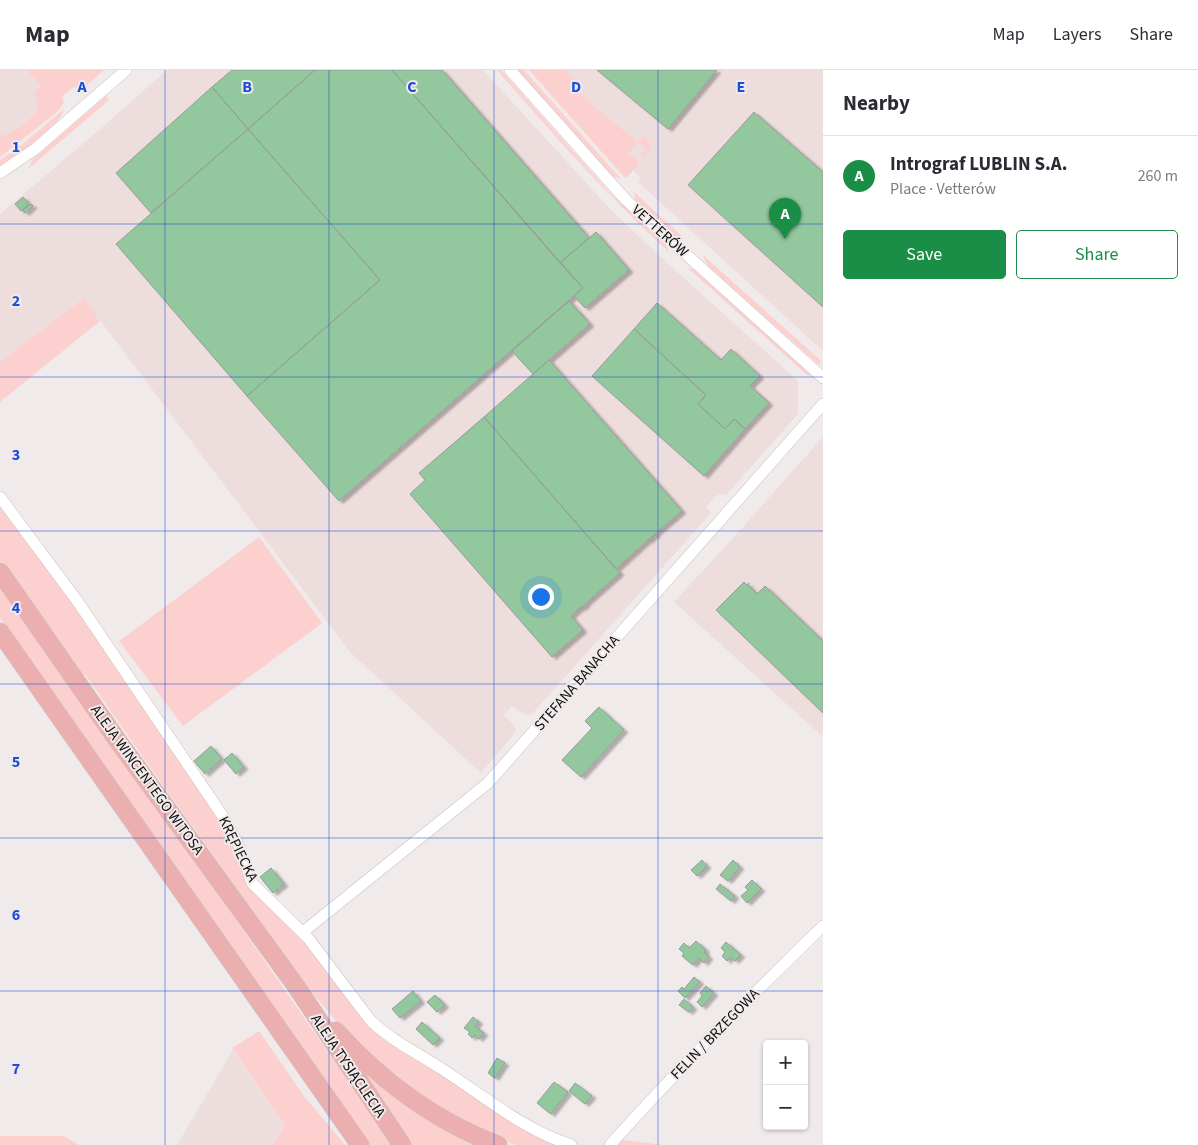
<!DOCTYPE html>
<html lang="en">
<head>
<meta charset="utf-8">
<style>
  body { margin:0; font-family:"Source Sans 3",sans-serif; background:#f2f2f3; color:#2b2b33 }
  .controls { position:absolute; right:15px; bottom:15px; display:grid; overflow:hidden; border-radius:5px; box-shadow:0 1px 4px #0004 }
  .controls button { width:45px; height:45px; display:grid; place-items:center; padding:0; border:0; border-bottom:1px solid #e1e1e2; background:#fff; color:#2b2b33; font:25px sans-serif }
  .you { position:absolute; left:540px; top:526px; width:18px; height:18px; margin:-12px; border:4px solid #fff; border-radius:50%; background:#1a73e8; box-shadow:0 0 0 8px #1a73e833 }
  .badge { display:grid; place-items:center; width:32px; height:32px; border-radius:50%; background:#1a8d47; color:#fff; font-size:16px; font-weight:700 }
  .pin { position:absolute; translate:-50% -41px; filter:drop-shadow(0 1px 2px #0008) }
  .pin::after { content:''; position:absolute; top:26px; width:18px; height:15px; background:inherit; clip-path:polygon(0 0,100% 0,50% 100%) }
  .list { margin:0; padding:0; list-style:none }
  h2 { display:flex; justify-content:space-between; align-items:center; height:65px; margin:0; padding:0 20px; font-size:21px }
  h2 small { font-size:16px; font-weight:400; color:#7c7c81 }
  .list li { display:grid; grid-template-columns:32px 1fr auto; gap:15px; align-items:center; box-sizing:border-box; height:80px; padding:0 20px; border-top:1px solid #e1e1e2 }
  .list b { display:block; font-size:19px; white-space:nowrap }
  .list p { margin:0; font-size:16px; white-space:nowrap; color:#7c7c81 }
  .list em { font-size:16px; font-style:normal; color:#7c7c81 }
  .actions { display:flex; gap:10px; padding:15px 20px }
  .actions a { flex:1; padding:11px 0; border:1px solid #1a8d47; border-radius:5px; text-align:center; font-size:18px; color:#1a8d47 }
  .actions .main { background:#1a8d47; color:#fff }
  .map { position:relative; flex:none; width:823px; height:1075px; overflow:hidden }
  header { display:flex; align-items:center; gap:30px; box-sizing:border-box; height:70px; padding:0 25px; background:#fff; border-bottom:1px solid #e1e1e2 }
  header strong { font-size:24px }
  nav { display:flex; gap:28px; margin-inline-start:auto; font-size:18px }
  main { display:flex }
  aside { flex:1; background:#fff }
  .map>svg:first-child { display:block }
  .built { fill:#edd }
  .green { fill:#fcd0cf }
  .building { fill:#93c89e; stroke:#979c98; filter:url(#shadow) }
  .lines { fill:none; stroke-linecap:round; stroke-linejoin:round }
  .minor-casing { stroke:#c9c2c2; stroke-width:12 }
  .primary-casing { stroke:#cacaca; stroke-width:19 }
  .minor { stroke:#fff; stroke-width:11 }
  .primary { stroke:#ebafb0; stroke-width:18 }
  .grid { fill:none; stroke:#1d4ed8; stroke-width:1; stroke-opacity:0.55 }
  .labels { text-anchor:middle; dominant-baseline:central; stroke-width:4; stroke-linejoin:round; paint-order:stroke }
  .street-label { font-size:15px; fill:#0f0d0d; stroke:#f1eaea }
  .grid-label { font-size:16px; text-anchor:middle; font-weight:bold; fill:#1d4ed8; stroke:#f1eaea; stroke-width:4; stroke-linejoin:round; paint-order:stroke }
</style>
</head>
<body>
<header>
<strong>Map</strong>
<nav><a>Map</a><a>Layers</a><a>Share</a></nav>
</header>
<main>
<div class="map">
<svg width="823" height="1075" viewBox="0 0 823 1075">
  <defs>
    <filter id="shadow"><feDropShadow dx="4" dy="2.5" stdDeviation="1" flood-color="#0004"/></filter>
  </defs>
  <rect width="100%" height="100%" fill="#f1eaea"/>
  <path class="built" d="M0,0H88L0,76Z
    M167,0H483L611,140L677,202L798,311V344L727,424L717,425L706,437L711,443L533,643L530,645L523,644L512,636L504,645L512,653L516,659V662L481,703L350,582L84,229L0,292V144L91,67Z
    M537,0H823V281L638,112L641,108L596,67Z
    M823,367V667L674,532L734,467Z
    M233,980L285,1055L273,1075H177Z"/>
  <path class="green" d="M27,0H104L84,18L79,17L78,19L73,17L62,27L64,32L59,40L53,45L0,87V67C15,61 29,53 38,39L34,22L41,16Z
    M497,0H501L610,123L666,175L669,182C607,126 552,63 497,0Z
    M518,0H524L621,109L613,107Z
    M529,0H564L575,9L570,16L637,72L643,66L649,71L651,77L644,88L641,86L646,79L637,72L629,83L639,93L629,105L625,108Z
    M106,26L109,30L28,99L33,89Z
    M64,39C60,57 16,86 0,96V90L23,74Z
    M634,122L685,169L676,167L672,164L637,132L635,129Z
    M703,185L821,291L819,295L707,195Z
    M688,198L693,199L699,204L810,304L808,306Z
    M84,228L100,251L0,332V292Z
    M0,433L22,461L227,758L246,807L299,863L367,951L562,1075H517L504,1071L424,1031L348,965L314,925L147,693L85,604L81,607L0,491Z
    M259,467L322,553L183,656L119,571Z
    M0,512L393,1075H370L322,1010L0,548Z
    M259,961L304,1026L345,1075H273L285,1055L232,978Z
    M357,995C395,1029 431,1053 476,1075H411Z
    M0,1066H64L79,1075H0Z
    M623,1070L664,1075H617Z"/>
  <path class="building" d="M232,0H315L248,59L212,17Z
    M315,0H392L583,218L339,431L247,326L380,210L248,59Z
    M392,0H442L589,168L560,193Z
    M597,0H717L668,59Z
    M212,17L248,59L151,143L116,103Z
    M754,42L823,102V237L688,115Z
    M248,59L380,210L247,326L116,174Z
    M23,127L29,134L21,141L15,134Z
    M31,134L33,136L25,143L23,140Z
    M596,162L629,200L585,238L574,226L583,218L560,193Z
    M569,231L590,254L533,304L512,281Z
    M657,233L721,290L731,279L760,306L750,316L769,333L745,359L734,349L725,359L698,334L706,325L634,259Z
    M634,259L706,325L698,334L725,359L734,349L745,359L704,406L592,306Z
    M549,290L682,441L655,464L656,466L654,465L650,469V471L649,469L616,499L484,347Z
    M484,347L620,503L585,534L586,535L582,537V539L581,537L571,546L583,560L552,587L410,424L425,410L419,403Z
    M744,512L747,515L749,513L748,515L757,524L765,516L823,571V643L716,540Z
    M599,637L624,660L581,707L562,690L592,658L585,651Z
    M211,676L222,689L205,704L194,691Z
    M232,683L244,697L236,704L224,690Z
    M702,790L707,796L697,806L691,800Z
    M733,790L740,797L728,811L720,805Z
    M271,798L284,814L273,823L260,807Z
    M752,810L761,819L747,833L741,826L748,820L745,817Z
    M720,814L735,826L731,831L716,819Z
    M696,871L706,880L704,882L709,887L704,893L699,888L693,895L682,886L684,883L679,879L684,873L689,878Z
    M726,872L741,885L735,891L730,887L727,891L722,886L725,882L721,878Z
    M694,907L700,912L685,928L678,921L682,917L684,919Z
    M706,916L714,923L702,937L697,932L702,926L700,923Z
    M413,921L421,931L400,948L392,939Z
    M435,925L445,935L437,942L427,932Z
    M684,929L693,937L689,942L679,935Z
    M473,947L479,952L475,956L484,963L479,969L474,965L472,968L468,964L470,962L464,958Z
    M422,952L440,968L433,975L416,959Z
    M497,988L505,993L495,1008L488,1003Z
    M554,1012L568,1022L551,1044L537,1033Z
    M575,1013L592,1026L585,1034L569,1021Z"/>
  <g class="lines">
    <g class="minor-casing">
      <path id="minor" d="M510,0L626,130L823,308
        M0,103L35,79L126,0
        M0,427L78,532L224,748L238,774L252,813L308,868L371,951C392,971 418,983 442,999C484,1026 522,1059 571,1075
        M303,862L488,713L823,334
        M610,1075C678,999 750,927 823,856"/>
    </g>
    <g class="primary-casing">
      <path id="primary" d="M0,502L118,671L296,916L402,1075
        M0,562L360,1075
        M336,961C381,1011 435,1051 498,1075"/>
    </g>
    <use href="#minor" class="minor"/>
    <use href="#primary" class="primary"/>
  </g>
  <path class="grid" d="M165,0V1075M329,0V1075M494,0V1075M658,0V1075M0,154H823M0,307H823M0,461H823M0,614H823M0,768H823M0,921H823"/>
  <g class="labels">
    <g class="street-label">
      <text transform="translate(660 161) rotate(42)">VETTERÓW</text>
      <text transform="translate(577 613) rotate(-49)">STEFANA BANACHA</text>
      <text transform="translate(147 710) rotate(54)">ALEJA WINCENTEGO WITOSA</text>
      <text transform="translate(238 779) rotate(64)">KRĘPIECKA</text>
      <text transform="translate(715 964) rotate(-46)">FELIN / BRZEGOWA</text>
      <text transform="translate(348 996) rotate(56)">ALEJA TYSIĄCLECIA</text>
    </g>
  </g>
  <g class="grid-label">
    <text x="82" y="22">A</text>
    <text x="247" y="22">B</text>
    <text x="412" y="22">C</text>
    <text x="576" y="22">D</text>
    <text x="741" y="22">E</text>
    <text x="16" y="82">1</text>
    <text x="16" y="236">2</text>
    <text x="16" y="390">3</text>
    <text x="16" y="543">4</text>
    <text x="16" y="697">5</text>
    <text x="16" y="850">6</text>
    <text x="16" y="1004">7</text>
  </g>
</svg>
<div class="controls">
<button>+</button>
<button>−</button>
</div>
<div class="you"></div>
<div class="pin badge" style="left:785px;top:169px">A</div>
</div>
<aside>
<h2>Nearby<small></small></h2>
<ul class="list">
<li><span class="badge">A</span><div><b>Intrograf LUBLIN S.A.</b><p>Place · Vetterów</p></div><em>260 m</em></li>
</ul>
<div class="actions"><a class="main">Save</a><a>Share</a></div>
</aside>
</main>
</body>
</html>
